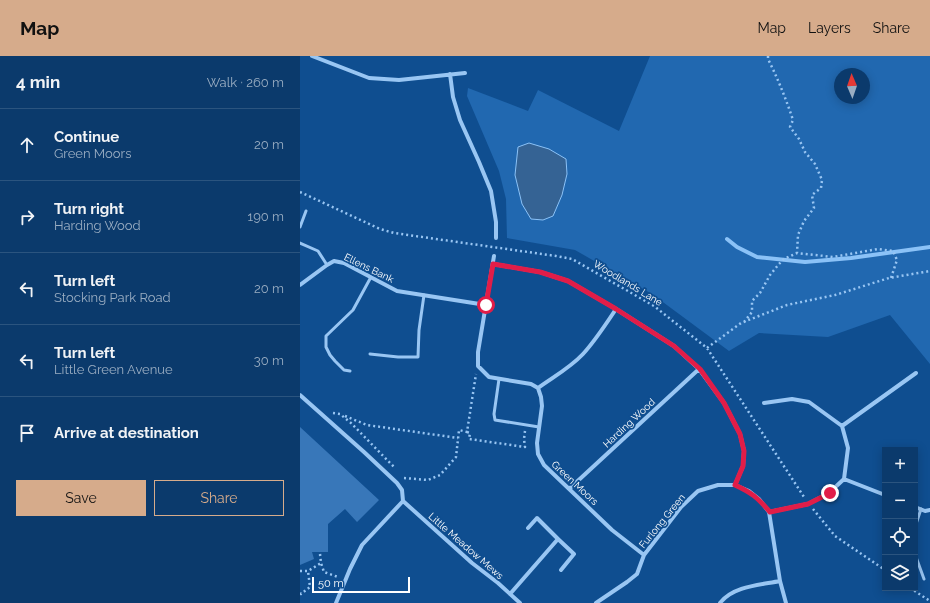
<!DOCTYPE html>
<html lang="en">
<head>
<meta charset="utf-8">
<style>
  body { margin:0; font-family:Raleway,sans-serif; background:#194574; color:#f1f3f6 }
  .controls { position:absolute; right:12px; bottom:12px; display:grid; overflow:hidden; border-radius:0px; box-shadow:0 2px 10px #0003 }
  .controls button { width:36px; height:36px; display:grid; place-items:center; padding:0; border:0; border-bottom:1px solid #2b547f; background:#0b3a6c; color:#f1f3f6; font:20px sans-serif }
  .compass { position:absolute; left:534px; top:12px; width:36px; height:36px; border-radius:50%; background:#0b3a6c; box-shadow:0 2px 10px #0003; rotate:358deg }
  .scale { position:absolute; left:12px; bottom:10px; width:98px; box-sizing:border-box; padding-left:4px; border:2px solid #fff; border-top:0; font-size:11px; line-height:14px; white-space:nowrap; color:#fff; -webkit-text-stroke:3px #0f4e90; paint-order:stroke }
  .stop { position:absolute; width:12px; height:12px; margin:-9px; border:3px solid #e11d48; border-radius:50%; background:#fff }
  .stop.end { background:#e11d48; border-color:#fff; box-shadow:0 1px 4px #0008 }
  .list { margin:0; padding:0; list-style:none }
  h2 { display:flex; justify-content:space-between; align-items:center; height:52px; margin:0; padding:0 16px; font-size:17px }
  h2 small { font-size:13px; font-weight:400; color:#9aadc2 }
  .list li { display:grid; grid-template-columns:26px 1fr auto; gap:12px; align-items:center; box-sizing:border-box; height:72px; padding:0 16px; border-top:1px solid #2b547f }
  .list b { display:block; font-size:15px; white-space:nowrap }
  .list p { margin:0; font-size:13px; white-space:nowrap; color:#9aadc2 }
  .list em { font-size:13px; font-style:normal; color:#9aadc2 }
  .actions { display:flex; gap:8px; padding:12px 16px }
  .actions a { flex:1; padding:9px 0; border:1px solid #d6ab8b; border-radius:0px; text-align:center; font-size:14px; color:#d6ab8b }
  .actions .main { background:#d6ab8b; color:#111 }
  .icon { flex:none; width:22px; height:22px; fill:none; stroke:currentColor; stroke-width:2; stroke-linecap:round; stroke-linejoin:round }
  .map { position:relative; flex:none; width:630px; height:547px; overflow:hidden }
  header { display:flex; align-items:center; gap:24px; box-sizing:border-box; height:56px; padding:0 20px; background:#d6ab8b; color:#111 }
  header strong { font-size:19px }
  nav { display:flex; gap:22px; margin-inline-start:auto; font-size:14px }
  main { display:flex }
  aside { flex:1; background:#0b3a6c }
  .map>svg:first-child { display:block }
  .green { fill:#2168b0; fill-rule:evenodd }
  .water { fill:#356394; stroke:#8bc2f7 }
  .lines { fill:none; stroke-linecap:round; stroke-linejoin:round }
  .stream { stroke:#8bc2f7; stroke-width:4 }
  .building { fill:#3877b9 }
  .path { stroke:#99c6f3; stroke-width:2.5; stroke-dasharray:2 3; stroke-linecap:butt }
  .service { stroke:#99c6f3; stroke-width:3 }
  .minor { stroke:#99c6f3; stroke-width:4 }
  .route { stroke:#e11d48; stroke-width:5 }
  .labels { text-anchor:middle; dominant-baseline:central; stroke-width:3.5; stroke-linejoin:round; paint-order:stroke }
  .street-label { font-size:10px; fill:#fff; stroke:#0f4e90 }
</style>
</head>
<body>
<header>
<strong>Map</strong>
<nav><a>Map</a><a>Layers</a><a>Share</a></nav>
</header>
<main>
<aside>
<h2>4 min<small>Walk · 260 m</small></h2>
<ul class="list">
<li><svg class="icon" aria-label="ahead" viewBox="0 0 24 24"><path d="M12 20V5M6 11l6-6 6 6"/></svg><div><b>Continue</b><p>Green Moors</p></div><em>20 m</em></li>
<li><svg class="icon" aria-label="right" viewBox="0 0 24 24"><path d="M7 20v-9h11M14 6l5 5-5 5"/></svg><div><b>Turn right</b><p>Harding Wood</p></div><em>190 m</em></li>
<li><svg class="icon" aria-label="left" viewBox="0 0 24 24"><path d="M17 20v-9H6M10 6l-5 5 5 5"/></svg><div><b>Turn left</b><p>Stocking Park Road</p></div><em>20 m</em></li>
<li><svg class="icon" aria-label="left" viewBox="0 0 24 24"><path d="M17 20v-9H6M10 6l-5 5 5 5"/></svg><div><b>Turn left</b><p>Little Green Avenue</p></div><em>30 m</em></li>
<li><svg class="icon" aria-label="arrive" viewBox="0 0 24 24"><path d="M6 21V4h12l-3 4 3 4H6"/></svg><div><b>Arrive at destination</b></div></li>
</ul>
<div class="actions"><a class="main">Save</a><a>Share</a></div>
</aside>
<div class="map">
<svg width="630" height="547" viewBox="0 0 630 547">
  <rect width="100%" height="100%" fill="#0f4e90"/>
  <path class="green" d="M350,0H630V308L590,259L528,281L459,277L429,295L352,238L275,194L207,182L206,143L199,115L167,40L168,32L228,55L238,34L319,75ZM540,18H564V42H540Z"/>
  <path class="water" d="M229,87L249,93L266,103L267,118L262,139L253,160L243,164L231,163L222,148L215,119L218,91Z"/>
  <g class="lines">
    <path class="stream" d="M427,183L437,191L457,201L505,206L551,202L630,191"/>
  </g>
  <path class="building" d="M0,371L79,444L57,466L45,453L28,468V496H12L14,503L0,509Z"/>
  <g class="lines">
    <path class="path" d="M468,0V3C478,23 486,43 493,64L490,71L499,83L505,96L515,108L522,124L521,132L512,139L514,152L504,165L498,179L497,197L533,201L578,193L593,195L597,204L591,222
      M0,136L80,173L94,177L256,200L272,203L354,250L407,292L504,441
      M444,266L452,256V245L460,237L470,219L479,208L484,203L497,197
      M407,292L441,267L487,249L535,239L589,222L630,215
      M33,357L40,358L51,367L94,411
      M45,360L67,369L158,382
      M167,376L170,377L169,383L225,391L224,383L225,375
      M104,422L128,424L140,419L156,401L159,374L167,376L176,318
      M513,453L535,480L585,514
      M20,498L21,507L24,516L38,521
      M0,515H8L21,507
      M610,532L630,545
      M0,537L1,538L10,531L8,515"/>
    <path class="service" d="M0,171L6,155
      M0,187L18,195L27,209
      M70,298L98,301H118L119,274L124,239
      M50,315L44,314L35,305L30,299L26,291V280L53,254L71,221
      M199,323L194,358L195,364L239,371
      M615,471L621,453
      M615,489L616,501L624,523"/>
    <path class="minor" d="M12,0L69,22L99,24L165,17
      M150,18L153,41L160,64L179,106L191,135L196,166V182
      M194,200L178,296V310L189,321L231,328L238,332L241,341L242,350L237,387L238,398L244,409L312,474L344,499
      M193,208L240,216L268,225L316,253L374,290L399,313L424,347L440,378L444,395L443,410L435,429
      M0,229L27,209L34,205L44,207L97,235L186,249
      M238,332C253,321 270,312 283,298C295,285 306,268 316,253
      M0,339L64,396L97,427L102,434L103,445
      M464,347L492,343L509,346L542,370L548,392L544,423L529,437L508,448L469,456
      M542,370L616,317
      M544,423L585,439
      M269,433L399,313
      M103,445L172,507L198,527L220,547
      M615,451L625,455L630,454
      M258,483L274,498L261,514
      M210,538L258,483L237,462L228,472
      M36,547L50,513L62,489L103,445
      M296,547L327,526L337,518L344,499L381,451L398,435L418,429H435L449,435L459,443L469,456L480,525L486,547
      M420,547C433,530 460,529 480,525"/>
  </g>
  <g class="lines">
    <path class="route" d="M186,249L193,208L240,216L268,225L316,253L374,290L400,313L424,347L440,378L444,395L443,410L435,429C452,437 457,441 470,456L508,448L530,437"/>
  </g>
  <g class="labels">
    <g class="street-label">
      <text transform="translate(69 212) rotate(26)">Ellens Bank</text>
      <text transform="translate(328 227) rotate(31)">Woodlands Lane</text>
      <text transform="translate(329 367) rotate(-43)">Harding Wood</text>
      <text transform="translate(275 427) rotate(43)">Green Moors</text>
      <text transform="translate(362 465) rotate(-51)">Furlong Green</text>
      <text transform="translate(166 490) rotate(41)">Little Meadow Mews</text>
    </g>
  </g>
</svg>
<div class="controls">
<button>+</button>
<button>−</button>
<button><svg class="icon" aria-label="locate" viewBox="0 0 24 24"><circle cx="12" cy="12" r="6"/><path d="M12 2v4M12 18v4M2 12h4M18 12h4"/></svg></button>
<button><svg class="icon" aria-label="layers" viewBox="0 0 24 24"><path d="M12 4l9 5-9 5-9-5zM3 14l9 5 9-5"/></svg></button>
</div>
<svg class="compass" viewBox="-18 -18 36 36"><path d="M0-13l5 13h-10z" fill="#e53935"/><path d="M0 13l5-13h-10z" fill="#9aadc2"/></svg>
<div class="scale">50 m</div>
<div class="stop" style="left:186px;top:249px"></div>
<div class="stop end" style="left:530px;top:437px"></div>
</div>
</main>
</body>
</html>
